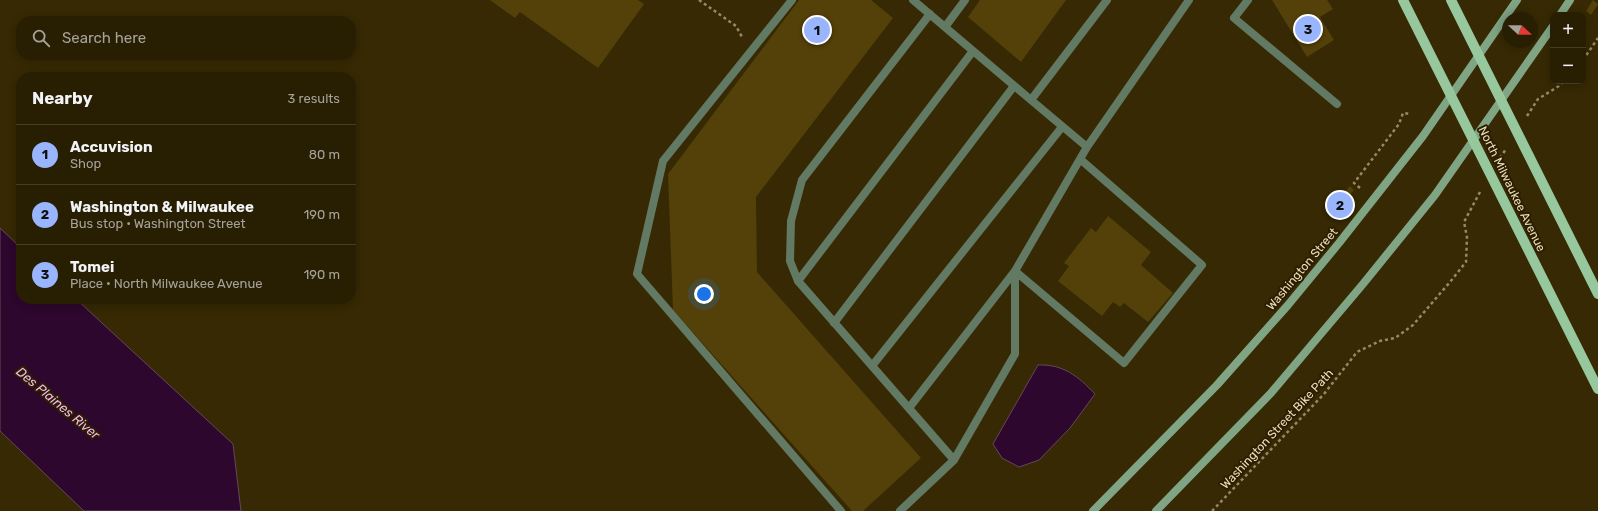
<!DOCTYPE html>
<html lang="en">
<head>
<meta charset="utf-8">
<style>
  body { margin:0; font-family:Rubik,sans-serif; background:#30270c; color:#f1f3f6 }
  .controls { position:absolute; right:12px; top:12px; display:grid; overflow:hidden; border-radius:8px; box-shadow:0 2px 10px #0003 }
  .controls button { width:36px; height:36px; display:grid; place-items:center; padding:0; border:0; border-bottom:1px solid #443d24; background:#281f02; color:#f1f3f6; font:20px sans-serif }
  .compass { position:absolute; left:1502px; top:12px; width:36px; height:36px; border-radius:50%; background:#281f02; box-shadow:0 2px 10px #0003; rotate:112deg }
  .you { position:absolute; left:704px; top:294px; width:14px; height:14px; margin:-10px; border:3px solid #fff; border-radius:50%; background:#1a73e8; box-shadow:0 0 0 6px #1a73e833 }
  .badge { display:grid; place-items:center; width:26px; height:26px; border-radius:50%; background:#99b5fd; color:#111; font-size:13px; font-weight:700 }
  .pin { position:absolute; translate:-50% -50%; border:2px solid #fff; box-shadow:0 1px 4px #0006 }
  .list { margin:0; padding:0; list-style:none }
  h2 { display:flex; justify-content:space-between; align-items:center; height:52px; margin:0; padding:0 16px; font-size:17px }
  h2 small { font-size:13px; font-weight:400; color:#a5a299 }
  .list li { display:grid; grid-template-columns:26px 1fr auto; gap:12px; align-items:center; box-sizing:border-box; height:60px; padding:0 16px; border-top:1px solid #443d24 }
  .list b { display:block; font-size:15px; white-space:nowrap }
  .list p { margin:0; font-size:13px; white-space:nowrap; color:#a5a299 }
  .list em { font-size:13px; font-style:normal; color:#a5a299 }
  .icon { flex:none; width:22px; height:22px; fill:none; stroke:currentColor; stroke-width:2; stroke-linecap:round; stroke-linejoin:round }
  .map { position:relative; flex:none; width:1598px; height:511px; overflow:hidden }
  .search { position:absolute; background:#281f02; box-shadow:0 2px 10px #0003; left:16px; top:16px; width:340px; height:44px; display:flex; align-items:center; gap:10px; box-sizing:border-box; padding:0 14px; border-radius:16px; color:#a5a299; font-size:15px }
  .panel { position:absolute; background:#281f02; box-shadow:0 2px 10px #0003; left:16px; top:72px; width:340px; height:232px; border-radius:16px }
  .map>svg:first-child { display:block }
  .water { fill:#2d072d; stroke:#664858 }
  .building { fill:#544109 }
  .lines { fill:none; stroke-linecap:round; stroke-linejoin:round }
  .path { stroke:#978966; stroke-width:2.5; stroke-dasharray:3 3; stroke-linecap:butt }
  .service { stroke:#627964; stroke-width:8 }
  .secondary { stroke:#80a584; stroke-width:8 }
  .primary { stroke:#97c79d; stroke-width:10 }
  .labels { text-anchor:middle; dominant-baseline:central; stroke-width:4; stroke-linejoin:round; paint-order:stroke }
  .street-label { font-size:12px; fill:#ecdebd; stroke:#2c1f00 }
  .water-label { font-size:13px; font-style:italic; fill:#f9b7f6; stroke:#2c1f00 }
</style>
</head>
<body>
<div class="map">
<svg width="1598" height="511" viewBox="0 0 1598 511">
  <rect width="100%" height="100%" fill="#362903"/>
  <path class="water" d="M0,228L21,248V299H76L233,444L241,511H84L0,431Z
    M1038,365C1063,364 1078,376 1095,394L1070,428L1039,460L1019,467L1002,458L993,444Z"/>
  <path class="building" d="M490,0H638L644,4L598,68L520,12L515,18Z
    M799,0H871L893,18L756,197L757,272L921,458L863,511H852L673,310L668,174Z
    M980,0H1066L1021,62L968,17Z
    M1272,0H1327L1333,9L1320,17L1334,40L1307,57Z
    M1593,0L1598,4L1591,15L1586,11Z
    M1350,186L1354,190L1345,200L1341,196Z
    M1108,216L1151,252L1141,265L1173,293L1148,322L1124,303L1120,307L1113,302L1102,316L1058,281L1069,266L1064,263L1091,228L1096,232Z"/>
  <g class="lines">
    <path class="path" d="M699,0L736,26L742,37
      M1583,60L1598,38
      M1527,116L1538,99L1559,86L1564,81
      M1500,158L1506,149
      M1360,188L1354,183L1399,124L1403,113L1410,114
      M1212,511L1324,394L1357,352L1380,341L1395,338L1413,325L1450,282L1466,262L1467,237L1464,222L1480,192"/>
    <path class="service" d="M792,0L663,161L637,274L841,511
      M913,0L1031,100
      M1107,0L1031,100L1087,147L1189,0
      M1248,0L1234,18L1337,104
      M930,14L802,180L791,221L790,261L798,281L954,460
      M945,27L965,0
      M1015,271L1124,363L1202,265L1080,159
      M798,281L973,51
      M834,323L1014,86
      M872,366L1062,127
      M909,408L1015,271L1087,147
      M900,511L954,460L1015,354V271"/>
    <path class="secondary" d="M1560,15L1570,0
      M1093,511L1217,385L1288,305L1339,243L1423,136L1517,0
      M1156,511L1271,393L1363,284L1435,195L1553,26"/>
    <path class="primary" d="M1403,0L1598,389
      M1451,0L1598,294"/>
  </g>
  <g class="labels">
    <g class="street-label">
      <text transform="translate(1512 189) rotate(64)">North Milwaukee Avenue</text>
      <text transform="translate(1302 269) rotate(-50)">Washington Street</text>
      <text transform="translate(1277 429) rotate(-47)">Washington Street Bike Path</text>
    </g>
    <g class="water-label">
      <text transform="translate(58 403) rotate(40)">Des Plaines River</text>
    </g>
  </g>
</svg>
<div class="controls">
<button>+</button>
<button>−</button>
</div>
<svg class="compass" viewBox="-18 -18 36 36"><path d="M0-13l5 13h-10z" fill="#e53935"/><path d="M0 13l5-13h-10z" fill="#a5a299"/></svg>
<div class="you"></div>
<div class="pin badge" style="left:817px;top:30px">1</div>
<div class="pin badge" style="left:1340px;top:205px">2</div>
<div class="pin badge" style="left:1308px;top:29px">3</div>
<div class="search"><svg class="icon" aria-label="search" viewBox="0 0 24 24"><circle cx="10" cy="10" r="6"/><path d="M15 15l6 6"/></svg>Search here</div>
<section class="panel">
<h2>Nearby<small>3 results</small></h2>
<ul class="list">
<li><span class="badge">1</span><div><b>Accuvision</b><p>Shop</p></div><em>80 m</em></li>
<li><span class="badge">2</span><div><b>Washington &amp; Milwaukee</b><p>Bus stop · Washington Street</p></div><em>190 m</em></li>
<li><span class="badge">3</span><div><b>Tomei</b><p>Place · North Milwaukee Avenue</p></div><em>190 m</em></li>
</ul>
</section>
</div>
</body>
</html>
